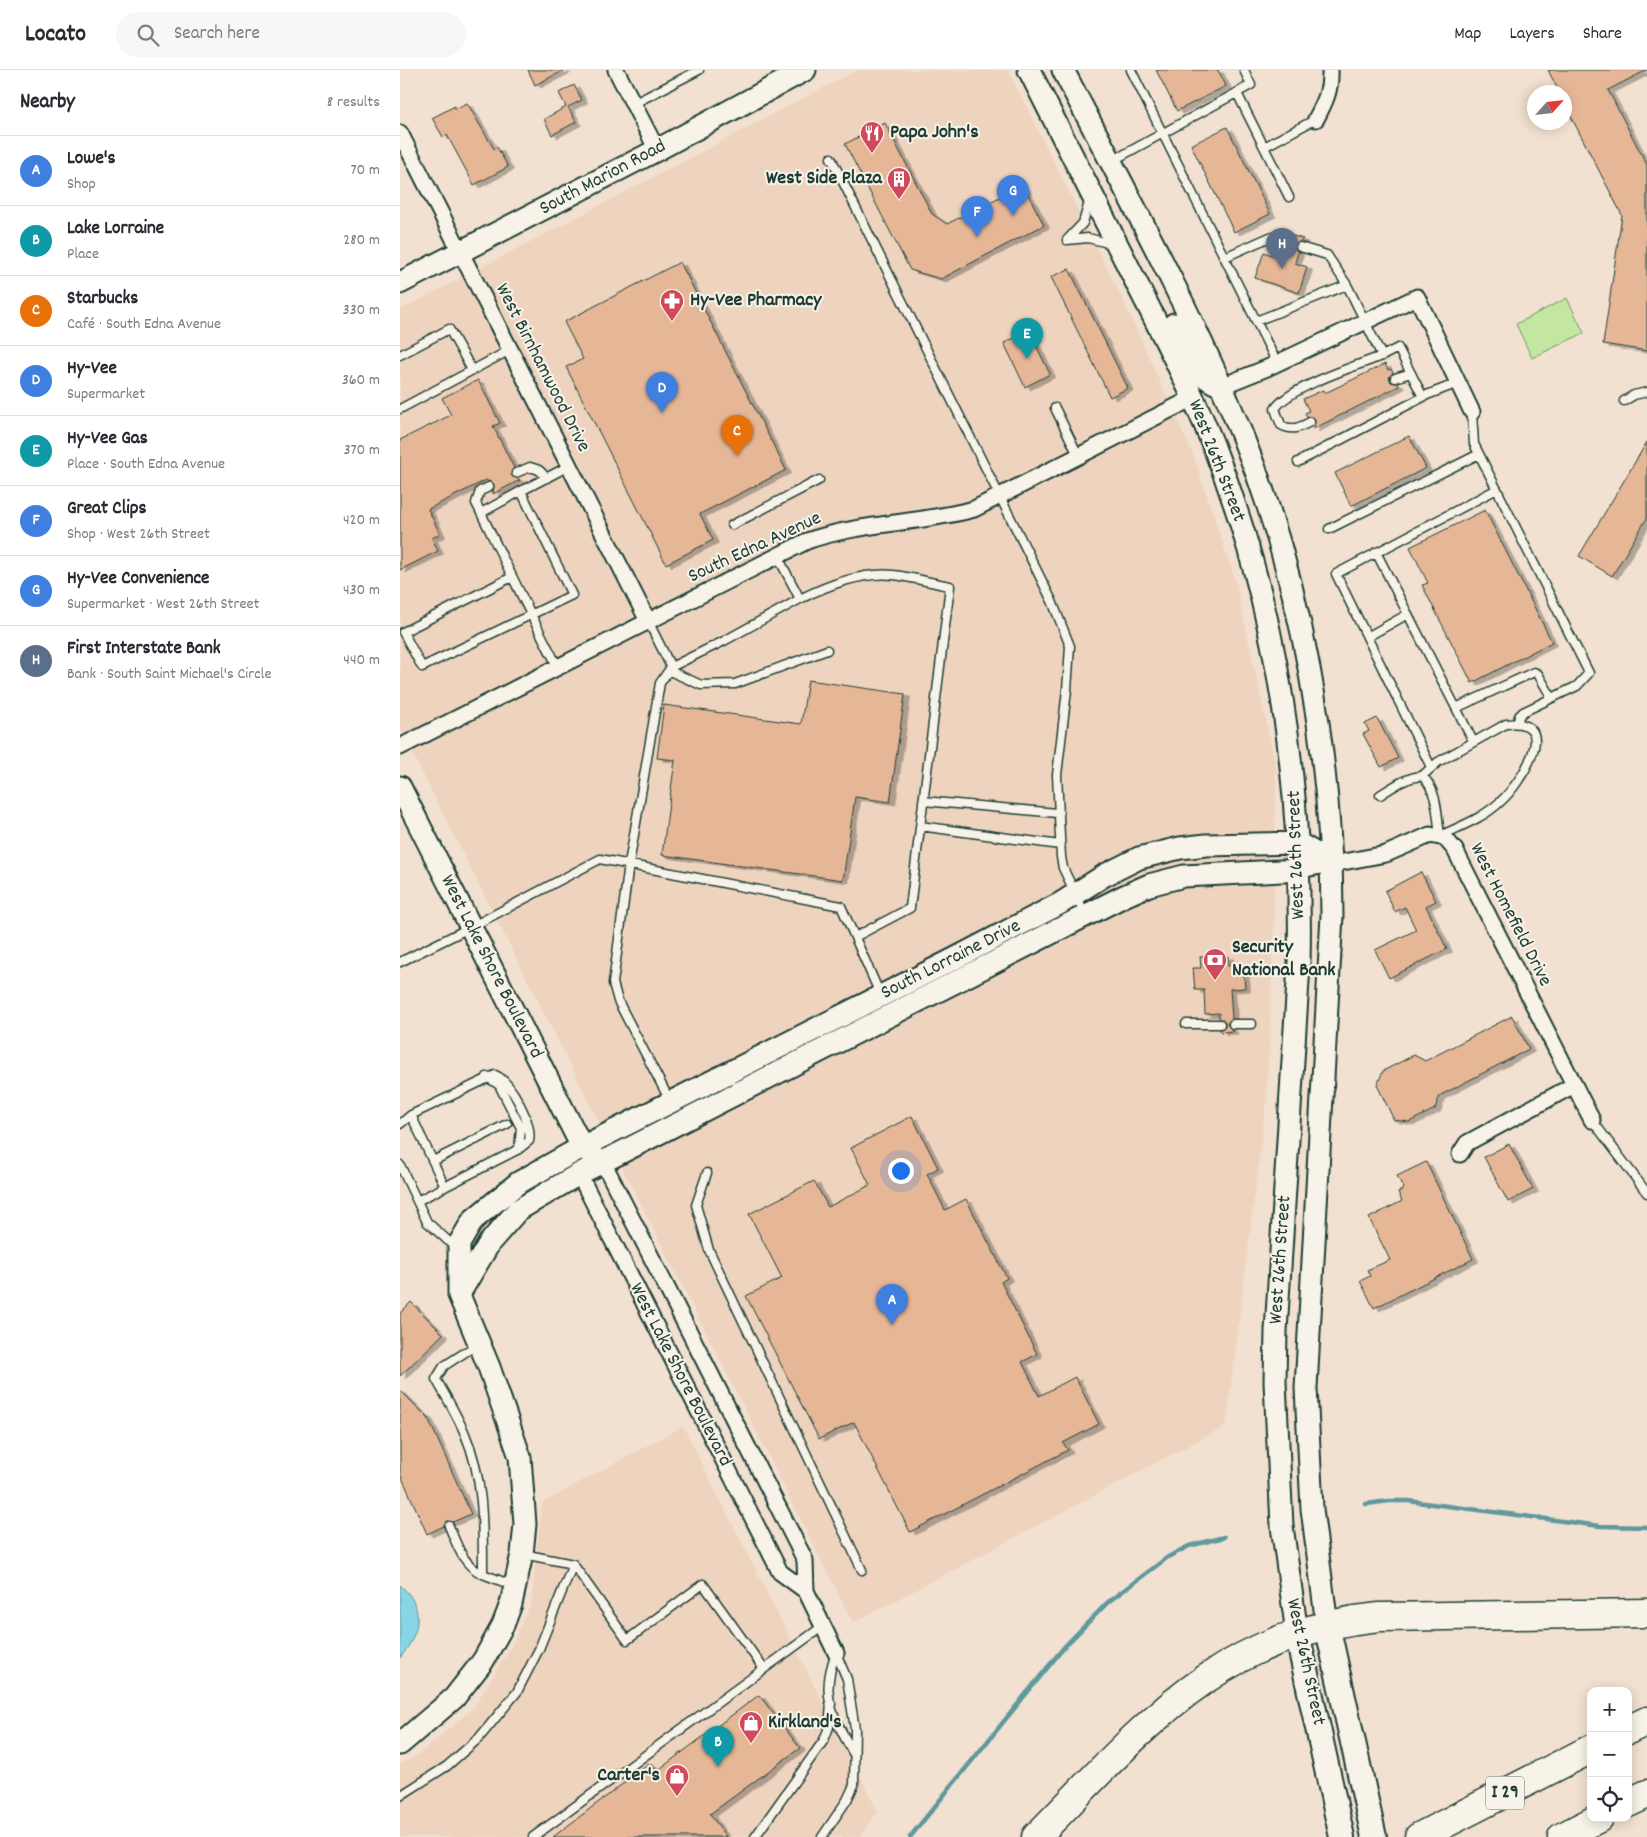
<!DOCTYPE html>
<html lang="en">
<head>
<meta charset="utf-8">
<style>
  body { margin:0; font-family:Dekko,sans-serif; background:#f7f7f7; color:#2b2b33 }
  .controls { position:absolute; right:15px; bottom:15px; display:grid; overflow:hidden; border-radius:10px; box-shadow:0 2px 12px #0003 }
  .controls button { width:45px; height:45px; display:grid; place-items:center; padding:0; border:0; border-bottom:1px solid #e1e1e2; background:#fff; color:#2b2b33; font:25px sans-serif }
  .compass { position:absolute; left:1127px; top:15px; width:45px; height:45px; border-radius:50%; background:#fff; box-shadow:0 2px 12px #0003; rotate:63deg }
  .you { position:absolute; left:500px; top:1100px; width:18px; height:18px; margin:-12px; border:4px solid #fff; border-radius:50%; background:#1a73e8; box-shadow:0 0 0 8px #1a73e833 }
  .badge { display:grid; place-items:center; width:32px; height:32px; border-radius:50%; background:#d1495b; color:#fff; font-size:16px; font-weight:700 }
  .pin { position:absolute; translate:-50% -41px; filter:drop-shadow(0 1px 2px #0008) }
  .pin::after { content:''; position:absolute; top:26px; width:18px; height:15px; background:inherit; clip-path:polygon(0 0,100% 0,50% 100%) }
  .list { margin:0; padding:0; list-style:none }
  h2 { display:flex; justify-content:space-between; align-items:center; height:65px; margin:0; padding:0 20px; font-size:21px }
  h2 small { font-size:16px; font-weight:400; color:#7c7c81 }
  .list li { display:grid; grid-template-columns:32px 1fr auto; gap:15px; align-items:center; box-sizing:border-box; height:70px; padding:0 20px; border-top:1px solid #e1e1e2 }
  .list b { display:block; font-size:19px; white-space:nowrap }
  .list p { margin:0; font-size:16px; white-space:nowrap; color:#7c7c81 }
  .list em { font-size:16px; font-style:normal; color:#7c7c81 }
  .icon { flex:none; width:28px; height:28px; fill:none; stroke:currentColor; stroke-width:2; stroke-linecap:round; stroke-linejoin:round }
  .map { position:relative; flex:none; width:1247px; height:1767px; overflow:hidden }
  header { display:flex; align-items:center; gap:30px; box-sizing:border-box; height:70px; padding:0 25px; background:#fff; border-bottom:1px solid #e1e1e2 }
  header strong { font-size:24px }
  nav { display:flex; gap:28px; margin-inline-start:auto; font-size:18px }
  .search { width:350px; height:45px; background:#f7f7f7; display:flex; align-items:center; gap:12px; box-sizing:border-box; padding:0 18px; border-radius:28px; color:#7c7c81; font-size:19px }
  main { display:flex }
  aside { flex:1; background:#fff }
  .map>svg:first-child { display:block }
  .built { fill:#eed4bf }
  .green { fill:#c3e7a0; stroke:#71926a }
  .water { fill:#88d5e6; stroke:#5e989f }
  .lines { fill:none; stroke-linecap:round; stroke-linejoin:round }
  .stream { stroke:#5e989f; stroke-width:4.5 }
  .building { fill:#e6b797; stroke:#1f3d34; filter:url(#shadow) }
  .lane-casing { stroke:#1f3d34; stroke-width:11 }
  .street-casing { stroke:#1f3d34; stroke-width:19 }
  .secondary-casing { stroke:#1f3d34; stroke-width:25 }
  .primary-casing { stroke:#1f3d34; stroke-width:28 }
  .highway-casing { stroke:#1f3d34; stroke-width:31 }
  .lane { stroke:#f7f3e8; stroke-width:8 }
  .street { stroke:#f7f3e8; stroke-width:15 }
  .secondary { stroke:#f7f3e8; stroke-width:21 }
  .primary { stroke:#f7f3e8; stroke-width:24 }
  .highway { stroke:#f7f3e8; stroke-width:28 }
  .labels { text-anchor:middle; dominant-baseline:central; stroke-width:4; stroke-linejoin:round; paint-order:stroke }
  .shield { fill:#f7f3e8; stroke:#60746a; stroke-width:1 }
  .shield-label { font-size:19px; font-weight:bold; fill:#1f3d34 }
  .poi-label { font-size:20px; font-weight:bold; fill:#1f3d34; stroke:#f7f3e8; text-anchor:start }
  .street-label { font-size:20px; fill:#1f3d34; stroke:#f7f3e8 }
</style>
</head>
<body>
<header>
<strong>Locato</strong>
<div class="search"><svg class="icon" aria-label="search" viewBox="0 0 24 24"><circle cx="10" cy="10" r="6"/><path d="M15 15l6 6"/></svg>Search here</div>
<nav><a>Map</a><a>Layers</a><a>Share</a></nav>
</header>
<main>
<aside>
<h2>Nearby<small>8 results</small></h2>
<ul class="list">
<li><span class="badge" style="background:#3f7fe0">A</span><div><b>Lowe's</b><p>Shop</p></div><em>70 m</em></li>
<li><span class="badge" style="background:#0f9aa8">B</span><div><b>Lake Lorraine</b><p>Place</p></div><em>280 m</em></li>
<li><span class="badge" style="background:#e8710a">C</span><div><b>Starbucks</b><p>Café · South Edna Avenue</p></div><em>330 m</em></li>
<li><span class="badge" style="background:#3f7fe0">D</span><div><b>Hy-Vee</b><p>Supermarket</p></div><em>360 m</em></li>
<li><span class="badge" style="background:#0f9aa8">E</span><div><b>Hy-Vee Gas</b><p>Place · South Edna Avenue</p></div><em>370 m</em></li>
<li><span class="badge" style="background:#3f7fe0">F</span><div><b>Great Clips</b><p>Shop · West 26th Street</p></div><em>420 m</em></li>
<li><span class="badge" style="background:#3f7fe0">G</span><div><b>Hy-Vee Convenience</b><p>Supermarket · West 26th Street</p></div><em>430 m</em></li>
<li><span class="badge" style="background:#5c6f8a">H</span><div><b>First Interstate Bank</b><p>Bank · South Saint Michael's Circle</p></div><em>440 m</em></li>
</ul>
</aside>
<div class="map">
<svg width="1247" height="1767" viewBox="0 0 1247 1767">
  <defs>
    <filter id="shadow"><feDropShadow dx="5.5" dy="3" stdDeviation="0" flood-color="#0004"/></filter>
  </defs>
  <rect width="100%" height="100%" fill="#f2e1d0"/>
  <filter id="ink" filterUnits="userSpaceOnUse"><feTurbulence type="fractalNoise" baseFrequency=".02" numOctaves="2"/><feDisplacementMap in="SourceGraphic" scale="10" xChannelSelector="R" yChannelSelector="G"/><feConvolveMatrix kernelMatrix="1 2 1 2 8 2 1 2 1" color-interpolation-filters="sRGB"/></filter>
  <g filter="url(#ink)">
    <path class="built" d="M457,0H608L723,230L794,387L836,513L876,697L874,850L867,1025L826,1356L453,1553L0,659V240Z
      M283,1356L478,1742L459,1767H0V1695L23,1681L73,1638L110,1579L131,1533L142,1433Z"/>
    <path class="green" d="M1167,228L1184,263L1132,288L1116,254Z"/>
    <path class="water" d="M0,1515C26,1537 20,1563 0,1588Z"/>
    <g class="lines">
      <path class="stream" d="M966,1434L989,1431H1009L1200,1456L1247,1457
        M510,1767L665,1576L708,1532L768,1487L789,1476L824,1467"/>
    </g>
    <path class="building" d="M128,0H165L135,15Z
      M756,0H818L826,16L777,41Z
      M1148,0H1247L1208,20L1247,95V281L1203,274L1222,145L1164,33V22H1159Z
      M174,15L182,30L168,37L176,52L152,65L144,49L166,37L159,23Z
      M67,33L94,79L97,77L108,97L74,115L47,65L43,67L32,48L55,36V39Z
      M485,53L532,144L547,154L623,115L644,155L541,209L510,200L445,74Z
      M827,57L870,144L834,162L791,75Z
      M884,163L903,169L895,176L898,182L895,193L907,197L899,223L855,208L864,182L877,187L880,175L886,174L887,169Z
      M280,192L386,400L300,444L313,470L266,494L166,297L183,289L164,252Z
      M669,199L728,318L710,327L651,207Z
      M629,261L650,304L625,317L604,273Z
      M985,294L988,300L991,299L993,303L989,307L991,312L998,313L999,316L913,359L915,350L913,347H907L905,343L909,341L903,329L923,320L925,323Z
      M78,310L100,353L93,356L114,398L111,405L120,410L93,424L94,414L86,410L28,439L40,464L32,468L38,481L0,500V370L51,345L42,328Z
      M1009,366L1026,398L951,436L935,403Z
      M1247,372V448L1212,506L1179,486Z
      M1085,440L1152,572L1072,613L1022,515L1028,513L1010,477Z
      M408,610L505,624L490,732L455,727L443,810L262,785L275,690L257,688L264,635L401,654Z
      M977,648L998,688L981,697L963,664L969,661L965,654Z
      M1021,802L1036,831L1026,836L1047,879L989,908L975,880L1016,860L1005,837L995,842L985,821Z
      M828,886V896L843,895L845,918L830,919L832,948L827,954L833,961L821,962L820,960L825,956V952L819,948V943L805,944L804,920H795L793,898H801L800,887Z
      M1112,946L1129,979L1039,1026L1035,1039L1009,1052L994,1050L977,1015L983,1001L1014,985L1025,991Z
      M512,1046L538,1098L527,1104L545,1140L566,1129L607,1208L601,1212L637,1284L622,1292L639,1326L675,1307L699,1354L663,1373L668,1380L510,1462L454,1352L419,1369L346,1226L382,1208L349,1144L414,1111L428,1137L470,1115L451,1078Z
      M1109,1074L1133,1119L1108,1132L1084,1087Z
      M1026,1092L1073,1189L974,1238L960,1211L970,1206L967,1200L990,1190L969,1148L1002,1131L998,1122L1004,1119L997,1106Z
      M11,1232L43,1264L0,1306V1243Z
      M0,1320L28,1348L71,1444L53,1452L46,1451L44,1456L27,1464L0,1403Z
      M359,1625L400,1678L310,1744L326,1767H153L250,1693L257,1701Z"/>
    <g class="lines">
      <g class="lane-casing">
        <path id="lane" d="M731,0L877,293
          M837,23L889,127
          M233,34L299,0
          M864,77L916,49
          M431,88L652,531L670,576L667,620L657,705L661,787L663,798L685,844
          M712,91L851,15L844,0
          M667,170L683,153L689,132
          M667,170L688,168L712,174
          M900,177L927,185L947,215
          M825,187L870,167L882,170
          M856,251L947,215L982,286L998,278L1023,327
          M0,285L49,259L72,300
          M995,308L1011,303
          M1224,331L1234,325L1247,322
          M655,338L679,387
          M0,339L110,280
          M1072,342L1074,374L1189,603L1177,616L1123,642L1119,646L1118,652
          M910,352C899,358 892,361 881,355L875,339C887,318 958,295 982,286
          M898,392L1027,325L1058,313
          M116,403L130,397L139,400L147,408
          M121,421L169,396
          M81,443L76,433L80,421L89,417
          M332,455L419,410
          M929,459L1079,384
          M976,482L1073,671
          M377,485L400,529C426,516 462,502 493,505C512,507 532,513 550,516L510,838L455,867
          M112,507L3,562L22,597L172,525L121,421L81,443C106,494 131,546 158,597
          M248,551L271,597L324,571L400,529
          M967,567L1008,544
          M1056,638L1134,602L1138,604L1152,628
          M1031,697L936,504L1097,419
          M980,725C993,717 1006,707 1022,706C1038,720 1037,746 1040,766C1061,756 1083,748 1100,732C1120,715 1164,647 1106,654L1038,692L1022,706
          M523,731L657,743
          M520,756L660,775
          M0,892L71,857L200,789L441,836L480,924
          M786,954H820
          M833,954H852
          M87,1007L99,1015L121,1058L119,1079
          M270,1031L218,931L213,913L229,794L260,613L271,597L272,602L301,615L335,614L427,580
          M11,1045L45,1117
          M1192,1050L1247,1123
          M0,1054L11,1045L95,1005C111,1011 133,1054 129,1071L119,1079L17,1131
          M33,1091L107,1054
          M0,1095L27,1152L55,1177
          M307,1103L296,1135L309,1180L462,1500
          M78,1274L44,1296L36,1309C46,1327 57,1345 65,1364C84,1408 83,1457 83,1504L114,1516
          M49,1456C57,1475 63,1496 83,1504
          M123,1484L173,1494
          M436,1583C419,1626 433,1645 453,1683
          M0,1726L47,1696L79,1668L117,1622L139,1579L173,1494L227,1570L303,1514L364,1599
          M133,1767L423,1556
          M355,1767L424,1670L429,1657L431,1634
          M422,1767L447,1730L454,1715L455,1659L447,1609L436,1583"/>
      </g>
      <g class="street-casing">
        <path id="street" d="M216,0L257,80
          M916,49C925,32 931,20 930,0
          M0,63L248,551
          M822,316L867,298L1017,227L1072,342
          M0,677L407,471C461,452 519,454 574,439L793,328
          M900,800L986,784L1030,765L1045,768L1055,780L1192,1050
          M1060,1084L1067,1073L1174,1015
          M203,1092L405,1490L406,1521L436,1583
          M179,1104L380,1502L406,1521"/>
      </g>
      <g class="secondary-casing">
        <path id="secondary" d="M629,0C662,65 695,131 728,196C757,254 788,312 812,372C879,542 903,714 899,895L876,1261L875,1312L882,1456L897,1563
          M663,0C725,120 791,239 842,365C902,513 932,686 932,845L906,1318L912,1439L927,1555
          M0,213L257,80L405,0
          M774,254C787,279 794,307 822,316
          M0,717L182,1077L193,1085
          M59,1224L90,1172L118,1140L179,1104L724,826L749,815L784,806L900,800
          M0,1674L54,1628L83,1591L103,1555L111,1534L122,1484L125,1454L120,1387L89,1297L59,1225V1174L73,1150L118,1113L182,1077L554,889L661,833L705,805L739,788L780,778L806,775L898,773L932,793"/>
      </g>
      <g class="primary-casing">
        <path id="primary" d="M927,1555L974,1767
          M897,1563L942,1767"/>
      </g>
      <g class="highway-casing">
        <path id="highway" d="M1228,1660L1247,1651
          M1228,1733L1247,1724
          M636,1767C743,1659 817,1563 979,1547L1247,1543
          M1019,1767L1191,1679
          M1162,1767L1199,1748"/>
      </g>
      <use href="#lane" class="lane"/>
      <use href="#street" class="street"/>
      <use href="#secondary" class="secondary"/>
      <use href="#primary" class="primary"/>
      <use href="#highway" class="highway"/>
    </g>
  </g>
  <defs>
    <g id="restaurant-pin" transform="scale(1.25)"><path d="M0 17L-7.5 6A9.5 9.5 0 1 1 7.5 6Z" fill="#d1495b" stroke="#f7f3e8"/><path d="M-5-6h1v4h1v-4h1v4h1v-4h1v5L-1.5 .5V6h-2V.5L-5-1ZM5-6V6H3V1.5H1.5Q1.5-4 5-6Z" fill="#fff"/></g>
    <g id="building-pin" transform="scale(1.25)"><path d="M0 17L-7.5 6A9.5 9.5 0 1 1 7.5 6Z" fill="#d1495b" stroke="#f7f3e8"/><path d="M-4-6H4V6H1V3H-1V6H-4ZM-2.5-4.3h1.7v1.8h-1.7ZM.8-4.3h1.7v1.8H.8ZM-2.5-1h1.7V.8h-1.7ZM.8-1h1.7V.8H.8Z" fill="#fff"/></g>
    <g id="pharmacy-pin" transform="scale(1.25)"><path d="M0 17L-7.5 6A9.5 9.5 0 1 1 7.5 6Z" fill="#d1495b" stroke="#f7f3e8"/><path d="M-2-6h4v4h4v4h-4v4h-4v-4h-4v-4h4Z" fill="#fff"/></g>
    <g id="bank-pin" transform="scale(1.25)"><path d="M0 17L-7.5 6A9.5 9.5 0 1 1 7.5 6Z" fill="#d1495b" stroke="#f7f3e8"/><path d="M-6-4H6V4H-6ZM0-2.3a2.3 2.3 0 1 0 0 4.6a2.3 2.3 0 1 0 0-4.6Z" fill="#fff"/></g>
    <g id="shop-pin" transform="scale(1.25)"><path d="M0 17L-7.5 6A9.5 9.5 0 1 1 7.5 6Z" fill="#d1495b" stroke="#f7f3e8"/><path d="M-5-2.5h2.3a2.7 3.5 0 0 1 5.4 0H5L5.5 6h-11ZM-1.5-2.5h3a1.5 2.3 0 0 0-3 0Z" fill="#fff"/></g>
  </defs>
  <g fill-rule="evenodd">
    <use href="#restaurant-pin" x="472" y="63"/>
    <use href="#building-pin" x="499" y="109"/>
    <use href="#pharmacy-pin" x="272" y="231"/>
    <use href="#bank-pin" x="815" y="890"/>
    <use href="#shop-pin" x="351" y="1653"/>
    <use href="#shop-pin" x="277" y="1706"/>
  </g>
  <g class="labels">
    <rect class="shield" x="1086" y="1706.5" width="38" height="33" rx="4"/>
    <g class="shield-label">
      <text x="1105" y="1723">I 29</text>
    </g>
    <g class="poi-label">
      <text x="490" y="63">Papa John's</text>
      <text x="482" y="109" text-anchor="end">West Side Plaza</text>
      <text x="290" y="231">Hy-Vee Pharmacy</text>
      <text x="832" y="878">Security<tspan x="832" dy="23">National Bank</tspan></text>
      <text x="368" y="1653">Kirkland's</text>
      <text x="260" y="1706" text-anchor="end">Carter's</text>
    </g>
    <g class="street-label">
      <text transform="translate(203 108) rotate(-28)">South Marion Road</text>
      <text transform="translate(142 298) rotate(63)">West Birnhamwood Drive</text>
      <text transform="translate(816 391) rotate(69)">West 26th Street</text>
      <text transform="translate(355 478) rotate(-25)">South Edna Avenue</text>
      <text transform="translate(897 785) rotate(-92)">West 26th Street</text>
      <text transform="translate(1110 845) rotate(63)">West Homefield Drive</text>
      <text transform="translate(551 890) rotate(-27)">South Lorraine Drive</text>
      <text transform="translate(91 897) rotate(63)">West Lake Shore Boulevard</text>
      <text transform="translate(881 1190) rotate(-86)">West 26th Street</text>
      <text transform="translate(280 1305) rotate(63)">West Lake Shore Boulevard</text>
      <text transform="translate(905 1592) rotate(78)">West 26th Street</text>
    </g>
  </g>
</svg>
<div class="controls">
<button>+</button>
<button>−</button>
<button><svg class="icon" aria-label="locate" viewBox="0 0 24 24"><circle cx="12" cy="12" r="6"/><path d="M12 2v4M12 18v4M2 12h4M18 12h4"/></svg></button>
</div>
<svg class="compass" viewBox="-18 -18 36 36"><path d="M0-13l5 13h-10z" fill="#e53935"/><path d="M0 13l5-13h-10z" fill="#7c7c81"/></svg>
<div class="you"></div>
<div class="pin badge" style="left:492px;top:1255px;background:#3f7fe0">A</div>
<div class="pin badge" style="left:318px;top:1697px;background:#0f9aa8">B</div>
<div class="pin badge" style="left:337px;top:386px;background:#e8710a">C</div>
<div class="pin badge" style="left:262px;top:343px;background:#3f7fe0">D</div>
<div class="pin badge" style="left:627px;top:289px;background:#0f9aa8">E</div>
<div class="pin badge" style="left:577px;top:167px;background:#3f7fe0">F</div>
<div class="pin badge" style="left:613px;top:146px;background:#3f7fe0">G</div>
<div class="pin badge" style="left:882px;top:199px;background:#5c6f8a">H</div>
</div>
</main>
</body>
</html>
